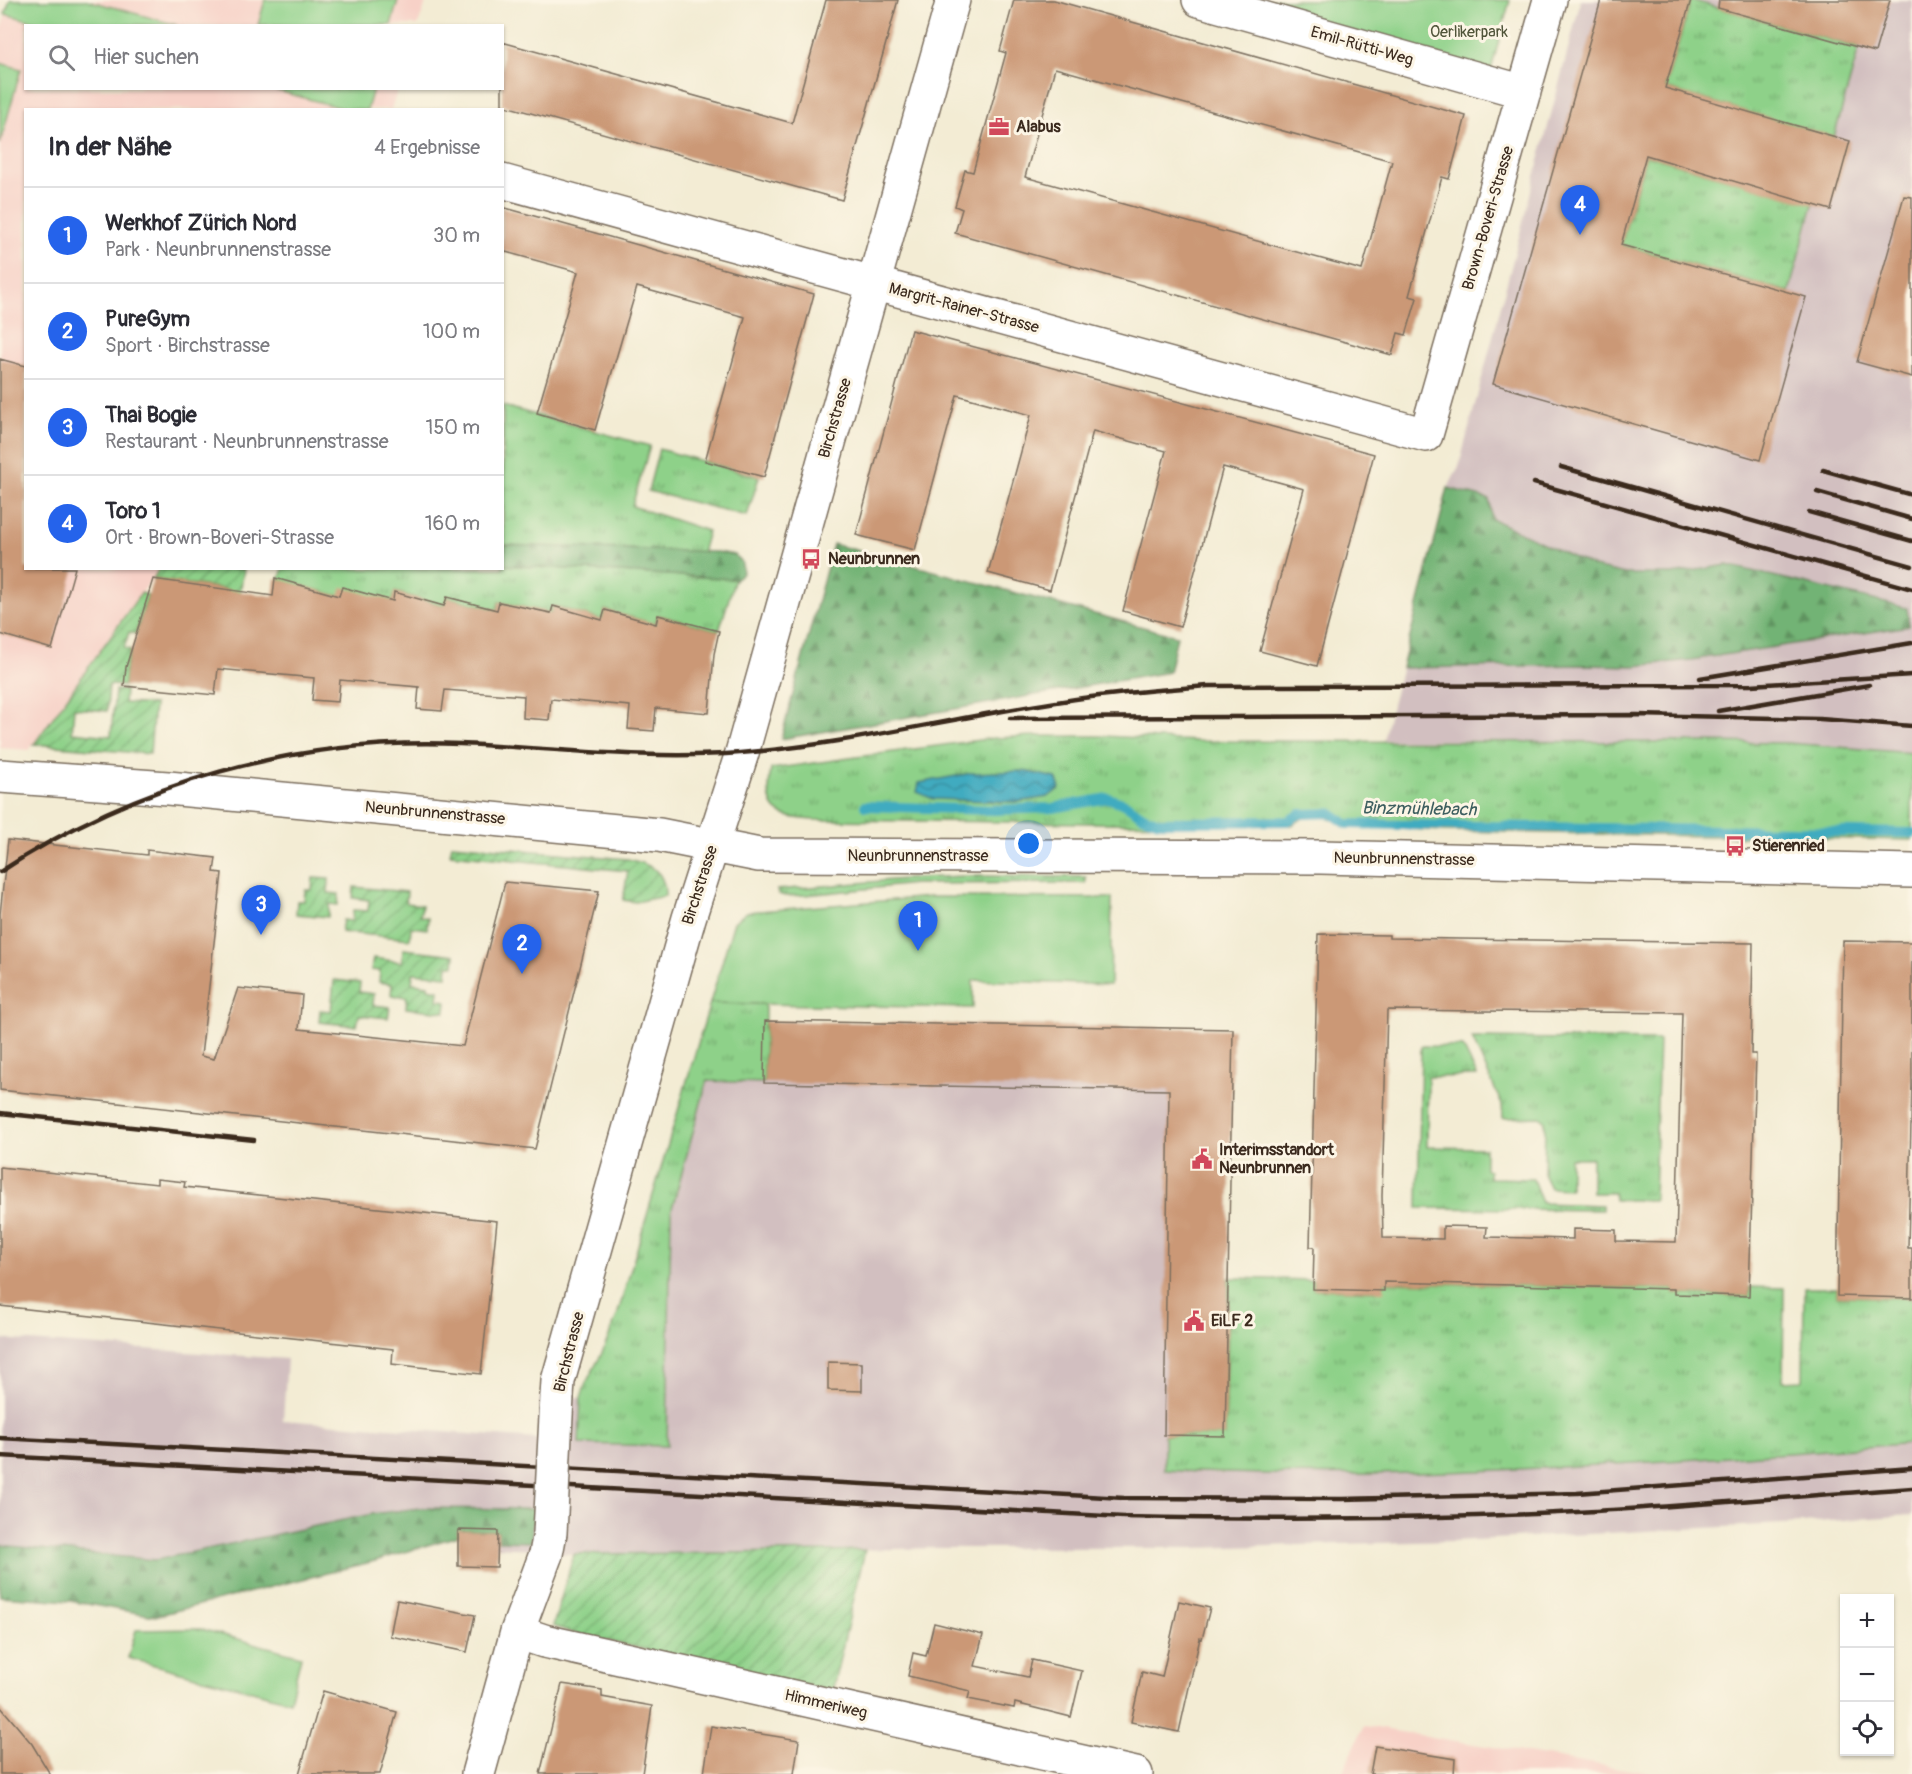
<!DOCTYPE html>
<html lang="de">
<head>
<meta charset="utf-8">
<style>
  body { margin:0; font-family:Pangolin,sans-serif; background:#f7f7f7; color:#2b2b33 }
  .controls { position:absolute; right:18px; bottom:18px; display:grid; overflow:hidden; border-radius:0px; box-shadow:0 2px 4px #0004 }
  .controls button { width:54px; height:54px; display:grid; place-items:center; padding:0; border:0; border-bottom:2px solid #e1e1e2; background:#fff; color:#2b2b33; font:30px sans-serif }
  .you { position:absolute; left:1029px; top:844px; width:21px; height:21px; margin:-15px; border:4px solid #fff; border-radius:50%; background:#1a73e8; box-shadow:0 0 0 9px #1a73e833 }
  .badge { display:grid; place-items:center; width:39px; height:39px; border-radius:50%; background:#2563eb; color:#fff; font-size:20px; font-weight:700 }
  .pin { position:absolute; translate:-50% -50px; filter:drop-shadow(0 2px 3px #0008) }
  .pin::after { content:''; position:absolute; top:32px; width:21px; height:18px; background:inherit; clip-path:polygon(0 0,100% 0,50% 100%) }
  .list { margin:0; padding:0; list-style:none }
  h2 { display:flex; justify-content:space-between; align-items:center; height:78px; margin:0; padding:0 24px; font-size:26px }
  h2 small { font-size:20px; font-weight:400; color:#7c7c81 }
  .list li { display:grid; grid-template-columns:39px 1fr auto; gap:18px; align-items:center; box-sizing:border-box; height:96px; padding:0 24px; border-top:2px solid #e1e1e2 }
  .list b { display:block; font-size:22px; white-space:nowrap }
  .list p { margin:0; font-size:20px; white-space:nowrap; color:#7c7c81 }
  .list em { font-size:20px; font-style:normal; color:#7c7c81 }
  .icon { flex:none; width:33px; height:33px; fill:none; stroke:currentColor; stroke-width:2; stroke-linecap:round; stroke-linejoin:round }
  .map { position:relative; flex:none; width:1912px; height:1774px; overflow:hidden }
  .search { position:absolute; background:#fff; box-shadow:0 2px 4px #0004; left:24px; top:24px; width:480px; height:66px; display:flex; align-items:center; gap:15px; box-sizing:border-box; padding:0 21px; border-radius:0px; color:#7c7c81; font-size:22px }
  .panel { position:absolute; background:#fff; box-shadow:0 2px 4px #0004; left:24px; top:108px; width:480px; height:462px; border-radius:0px }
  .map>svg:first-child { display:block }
  .built { fill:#f7d1c7 }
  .industrial { fill:#d2bfc0 }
  .grass { fill:url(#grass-tufts); stroke:#647e54; stroke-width:1.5 }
  .forest { fill:url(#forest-firs); stroke:#566e4a; stroke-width:1.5 }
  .park { fill:#8ed189; stroke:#647e54; stroke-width:1.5 }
  .garden { fill:url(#garden-furrows); stroke:#647e54; stroke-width:1.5 }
  .water { fill:url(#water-waves); stroke:#3e6a6f; stroke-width:1.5 }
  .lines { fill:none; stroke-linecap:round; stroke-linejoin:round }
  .stream { stroke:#41abc0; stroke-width:10 }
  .building { fill:#cb9876; fill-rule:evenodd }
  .street-casing { stroke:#7b6e5e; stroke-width:36 }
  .street { stroke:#fff; stroke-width:33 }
  .rail { stroke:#3b2a1e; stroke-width:4.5 }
  .street-bridge-casing { stroke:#7b6e5e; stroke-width:36; stroke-linecap:butt }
  .street-bridge { stroke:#fff; stroke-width:33 }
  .labels { text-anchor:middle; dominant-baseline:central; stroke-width:6; stroke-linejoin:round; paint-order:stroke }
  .park-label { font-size:16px; fill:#505439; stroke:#fcf5e5 }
  .street-label { font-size:16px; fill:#3b2a1e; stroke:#fcf5e5 }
  .poi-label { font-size:16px; font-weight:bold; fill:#3b2a1e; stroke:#fcf5e5; text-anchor:start }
  .water-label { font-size:18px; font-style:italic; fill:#3d5e5f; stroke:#fcf5e5 }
</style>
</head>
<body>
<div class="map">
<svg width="1912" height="1774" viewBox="0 0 1912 1774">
  <defs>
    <pattern id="grass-tufts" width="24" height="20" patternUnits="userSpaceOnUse" patternTransform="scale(1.5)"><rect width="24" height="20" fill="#8ed189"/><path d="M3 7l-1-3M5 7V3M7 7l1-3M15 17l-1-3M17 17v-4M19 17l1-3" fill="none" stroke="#75aa6f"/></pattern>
    <pattern id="forest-firs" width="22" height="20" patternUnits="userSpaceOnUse" patternTransform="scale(1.5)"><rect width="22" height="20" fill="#72b375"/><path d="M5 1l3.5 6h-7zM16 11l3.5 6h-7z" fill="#5f925f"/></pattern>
    <pattern id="garden-furrows" width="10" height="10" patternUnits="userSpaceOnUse" patternTransform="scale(1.5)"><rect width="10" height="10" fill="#8ed189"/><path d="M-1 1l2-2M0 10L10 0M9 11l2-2" fill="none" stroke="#75aa6f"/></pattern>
    <pattern id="water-waves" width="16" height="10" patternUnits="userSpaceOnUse" patternTransform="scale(1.5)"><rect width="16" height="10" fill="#41abc0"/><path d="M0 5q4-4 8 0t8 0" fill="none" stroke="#388b9b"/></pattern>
  </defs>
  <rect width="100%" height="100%" fill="#fcf5e5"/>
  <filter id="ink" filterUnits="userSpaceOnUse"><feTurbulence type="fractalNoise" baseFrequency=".0167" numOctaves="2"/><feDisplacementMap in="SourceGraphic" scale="12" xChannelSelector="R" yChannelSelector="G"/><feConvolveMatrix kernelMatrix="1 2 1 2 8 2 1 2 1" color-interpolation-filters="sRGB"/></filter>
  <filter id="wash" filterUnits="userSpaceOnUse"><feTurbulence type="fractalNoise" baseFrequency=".008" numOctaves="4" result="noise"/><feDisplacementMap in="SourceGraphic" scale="24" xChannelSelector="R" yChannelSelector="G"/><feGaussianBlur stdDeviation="1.35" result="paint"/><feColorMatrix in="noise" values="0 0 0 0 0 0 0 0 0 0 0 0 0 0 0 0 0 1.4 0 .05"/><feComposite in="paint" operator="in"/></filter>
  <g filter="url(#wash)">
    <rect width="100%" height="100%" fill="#f3ecd4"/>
    <path class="built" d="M10,0H427L418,25L26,26V88L398,89L391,109L26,110V568L159,569L29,750L0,748V33Z
      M1364,1726L1655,1774H1342Z"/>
    <path class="industrial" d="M1581,0H1912V753L1788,743L1383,740L1448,488L1459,466Z
      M765,1021L1233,1029L1225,1436L1164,1435V1470L1223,1474L1485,1470L1697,1459L1912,1443V1515L1802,1523L1454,1541L1191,1548H936L732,1553L551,1554L531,1549L496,1547V1537L458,1536L375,1561L155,1616L70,1601L0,1596V1339L287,1359L283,1420L537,1439L540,1396L581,1398L579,1444L667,1446L671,1212L707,1081L764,1083Z"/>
    <path class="grass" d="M1691,0L1859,48L1834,137L1665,88Z
      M1646,155L1813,204L1789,292L1621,245Z
      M503,406L650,446L632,506L708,531L702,553L503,545Z
      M659,449L759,477L747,516L648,491Z
      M503,565L735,579L719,631L658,615L655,624L605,610L602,620L553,606L551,613L499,602L497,610L447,597L444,606L395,592L393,601L339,596L279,580L283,569L502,568Z
      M1033,736H1104L1197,741L1699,742L1788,743L1912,753V840L1446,831L1347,826L1328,817L1306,816L1292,825L815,820C775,818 764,811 771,769L994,738Z
      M966,876L1086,877V883L915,884L806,895L785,896L778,894L777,890L916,878Z
      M710,1003L765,1004L764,1083L707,1081L671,1212L667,1446L579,1444L581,1398L585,1385L603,1351L617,1316Z
      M1472,1038L1659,1040L1654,1200H1615L1614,1193H1592V1158H1570V1189L1550,1188L1544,1176L1545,1121L1540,1117L1503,1118L1502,1105Z
      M1421,1046L1463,1047L1477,1076L1428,1077L1427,1147L1485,1148V1169L1489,1170V1178L1533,1179L1542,1203L1602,1205V1210L1418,1208Z
      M1229,1278L1313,1280V1289L1383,1291L1384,1282L1674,1289L1675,1294L1749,1296L1750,1287L1784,1288L1783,1381L1803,1380L1804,1288H1837V1296L1912,1298V1443C1788,1454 1664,1462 1541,1468C1415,1474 1289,1478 1164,1470V1435L1225,1436Z"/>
    <path class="forest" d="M1448,488L1489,499L1492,519L1594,567L1625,574H1672L1727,565L1907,608L1909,626L1691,660L1635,666L1583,665L1402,668Z
      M833,544L1177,636L1169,672L781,739Z
      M503,545L717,552L735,555L742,563L743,573L735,579L503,565Z
      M420,1508L534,1509L531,1542L498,1541V1531L458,1530V1536L375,1561L155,1616L70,1601L0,1596V1545L155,1560L372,1514Z"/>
    <path class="park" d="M10,0H87L177,25H47L5,14Z
      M265,0H398L391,25H258Z
      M1242,0H1510L1491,70Z
      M0,63L21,69L0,144Z
      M271,89H373L367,110L345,109Z
      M930,897L1112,898L1110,985L973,980V1008L710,1003L734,922L747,912Z
      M201,1629L301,1656L290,1701L128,1658L136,1630Z"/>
    <path class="garden" d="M159,569H244L239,599L227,589L153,579Z
      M141,593L148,595L136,634L129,632L124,648L131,650L126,667L124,686L109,685L107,711L74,708L72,732L111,736L115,690H125L124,703L154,705L150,754L34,744Z
      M452,844L628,859C649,864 666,870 665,896L636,902L623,900L628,871L450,854Z
      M313,878L329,879L328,893L339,894L338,905L329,904L328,917L296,914L297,901H304L305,890H312Z
      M354,887L407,892L406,903L422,905L420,916L428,918L427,929L411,927L410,939L341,932L343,920L352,921L353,910L368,911L369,900L353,898Z
      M403,949L455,955L454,965H448L447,976L413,973L412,983L428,985V988L439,990L438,1000L446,1001L445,1012L406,1008L407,997L391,995L392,984L379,982L380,971L371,970L373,958L402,962Z
      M334,980L360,983L359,992L374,994L373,1005L390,1007L388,1018L359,1015L357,1026L319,1022L320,1010L331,1011Z
      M865,1550L832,1692L573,1633L553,1626L574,1554L732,1553Z"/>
    <path class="water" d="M1024,771L1056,778L1060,788L1048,797L1017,802L933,799L917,792L919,783L972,773Z"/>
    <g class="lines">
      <path class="stream" d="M865,806L993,810L1053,808L1108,798L1125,804L1143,816L1159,822L1288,821L1300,814L1331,813L1347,824L1912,833"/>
    </g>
    <g id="blocks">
      <path class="building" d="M826,0H898L842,200L502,105V42L792,123Z
        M1014,0H1054L1466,116L1449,179L1442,177L1409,296L1417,298L1406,335L1398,333L1392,355L955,233L962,209L955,206L965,170L973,172L1006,53L1000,51ZM1055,68L1392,161L1362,270L1025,177Z
        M1601,0H1691L1665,88L1850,141L1831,210L1646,155L1621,245L1806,297L1760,460L1493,384Z
        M1719,0H1890L1875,52L1718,8Z
        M1904,196L1912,197V377L1857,362Z
        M502,207L814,294L764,477L705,461L745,317L637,287L595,430L537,413L578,272L502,251Z
        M911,330L1374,454L1317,666L1260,651L1304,489L1223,467L1180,627L1123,611L1166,451L1093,431L1050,590L988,573L1031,415L957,395L915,550L856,535Z
        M0,359L26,366V568H75L52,649L0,634Z
        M275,578L339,596L342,587L393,601L394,592L444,606L447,597L497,610L499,602L551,613L553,606L602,620L605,610L656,624L658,615L719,631L714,654L709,713L656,708L654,731L628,729L630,706L551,699L549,720L523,718L524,696L445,690L442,711L417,709L419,687L340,680L338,702L312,700L314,678L218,669L215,695L124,686L126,667L153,579L273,596Z
        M8,840L147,855V850L216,858L214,872L222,873L201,1056L214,1059L238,988L302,995L299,1029L463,1046L505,882L599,891L535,1149L0,1090V914Z
        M1318,934L1389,935V938L1753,943L1751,1054H1756L1749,1296L1674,1294V1289L1384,1282V1291L1313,1289L1314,1247H1310ZM1387,1010L1682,1013L1676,1242L1616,1241V1230L1573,1229V1239L1486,1237L1487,1227L1443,1226V1239L1383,1238L1382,1196Z
        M1843,941L1912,942V1082L1908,1248H1912V1298L1837,1296Z
        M765,1021L1233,1029L1225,1436L1164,1435L1169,1090L764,1083Z
        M0,1167L157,1184V1179L185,1182L184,1187L497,1221L481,1374L392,1364L393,1349L0,1306Z
        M828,1362L862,1363V1391L828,1390Z
        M458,1530L498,1531L497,1567L458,1566Z
        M397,1600L475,1615L467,1652L390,1636Z
        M1179,1601L1210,1608L1202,1639L1200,1638L1179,1732L1131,1722L1142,1672L1162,1677Z
        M934,1623L983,1635L975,1666L1028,1677L1032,1660L1082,1671L1071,1717L1015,1703L1014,1708L968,1699L970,1691L908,1676L913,1653L926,1656Z
        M562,1684L602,1690V1697L652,1706L642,1774H540Z
        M323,1691L397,1712L380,1774H299Z
        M0,1706L32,1744L50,1774H0Z
        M711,1726L799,1740L794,1774H704Z
        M1375,1746L1455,1759L1454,1774H1370Z"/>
    </g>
  </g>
  <g filter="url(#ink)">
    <use href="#blocks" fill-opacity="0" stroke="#7b6e5e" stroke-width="1.5"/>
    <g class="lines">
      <g class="street-casing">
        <path id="street" d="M1199,0L1524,92
          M502,181L1426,435L1550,0
          M0,776L168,788L659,835L759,855L1320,857L1912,871
          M557,1397L558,1381L689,918L742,753L953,0
          M517,1632L544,1641L1136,1774
          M478,1774L517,1632L546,1554"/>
      </g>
      <use href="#street" class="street"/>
      <path class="rail" d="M1561,467L1912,566
        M1823,470L1912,495
        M1534,483L1912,589
        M1817,492L1912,519
        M1809,512L1912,541
        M1700,678L1912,643
        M1718,711L1869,685
        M1010,718L1637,715L1820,719L1912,726
        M0,872C136,782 297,737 460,744C553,748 647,760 740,753C858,744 973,712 1091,697C1130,692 1169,689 1208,686L1751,685L1912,675
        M0,1113L254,1140
        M0,1438L1124,1498L1343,1499L1577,1493L1912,1468
        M0,1456L1124,1517C1275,1520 1427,1520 1577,1512C1689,1506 1801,1496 1912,1488"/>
      <g class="street-bridge-casing">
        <path id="street-bridge" d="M546,1554L550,1533L557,1397"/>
      </g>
      <use href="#street-bridge" class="street-bridge"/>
    </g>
  </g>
  <defs>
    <g id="office-bare" transform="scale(1.62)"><path d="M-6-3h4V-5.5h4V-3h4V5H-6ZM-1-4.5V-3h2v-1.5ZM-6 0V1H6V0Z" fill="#d1495b" stroke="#fcf5e5" stroke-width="2.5" paint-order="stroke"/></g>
    <g id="bus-bare" transform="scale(1.62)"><path d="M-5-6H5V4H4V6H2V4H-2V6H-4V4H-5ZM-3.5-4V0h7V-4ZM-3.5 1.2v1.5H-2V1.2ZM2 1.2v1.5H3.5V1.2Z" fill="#d1495b" stroke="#fcf5e5" stroke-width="2.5" paint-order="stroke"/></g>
    <g id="civic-bare" transform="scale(1.62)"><path d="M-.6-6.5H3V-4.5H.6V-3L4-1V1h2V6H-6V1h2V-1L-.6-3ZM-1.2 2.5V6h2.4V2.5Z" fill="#d1495b" stroke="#fcf5e5" stroke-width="2.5" paint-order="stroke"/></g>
  </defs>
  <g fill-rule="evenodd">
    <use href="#office-bare" x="999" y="127"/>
    <use href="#bus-bare" x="811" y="559"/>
    <use href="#bus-bare" x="1735" y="846"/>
    <use href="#civic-bare" x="1202" y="1159"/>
    <use href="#civic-bare" x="1194" y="1321"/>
  </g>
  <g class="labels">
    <g class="park-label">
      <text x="1469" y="32">Oerlikerpark</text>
    </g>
    <g class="street-label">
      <text transform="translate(1362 46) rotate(16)">Emil-Rütti-Weg</text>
      <text transform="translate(1488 218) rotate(-74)">Brown-Boveri-Strasse</text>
      <text transform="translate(964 308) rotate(15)">Margrit-Rainer-Strasse</text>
      <text transform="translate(835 418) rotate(-74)">Birchstrasse</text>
      <text transform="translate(435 813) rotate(5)">Neunbrunnenstrasse</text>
      <text x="918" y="856">Neunbrunnenstrasse</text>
      <text transform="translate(1404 859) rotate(1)">Neunbrunnenstrasse</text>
      <text transform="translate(700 885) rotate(-72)">Birchstrasse</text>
      <text transform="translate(569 1352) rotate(-76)">Birchstrasse</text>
      <text transform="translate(826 1704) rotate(13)">Himmeriweg</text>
    </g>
    <g class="poi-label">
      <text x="1016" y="127">Alabus</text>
      <text x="828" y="559">Neunbrunnen</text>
      <text x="1752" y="846">Stierenried</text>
      <text x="1219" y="1150">Interimsstandort<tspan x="1219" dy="18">Neunbrunnen</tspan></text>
      <text x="1211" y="1321">EiLF 2</text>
    </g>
    <g class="water-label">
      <text transform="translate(1419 809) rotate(1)">Binzmühlebach</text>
    </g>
  </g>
</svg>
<div class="controls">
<button>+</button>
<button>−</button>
<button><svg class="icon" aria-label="locate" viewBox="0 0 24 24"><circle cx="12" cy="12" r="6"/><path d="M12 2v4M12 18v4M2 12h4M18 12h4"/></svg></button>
</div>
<div class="you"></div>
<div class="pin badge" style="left:918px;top:951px">1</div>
<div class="pin badge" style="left:522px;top:974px">2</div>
<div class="pin badge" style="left:261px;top:935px">3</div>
<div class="pin badge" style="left:1580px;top:235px">4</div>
<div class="search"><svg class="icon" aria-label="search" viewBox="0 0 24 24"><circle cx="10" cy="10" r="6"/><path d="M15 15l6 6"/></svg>Hier suchen</div>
<section class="panel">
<h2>In der Nähe<small>4 Ergebnisse</small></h2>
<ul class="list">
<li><span class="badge">1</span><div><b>Werkhof Zürich Nord</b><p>Park · Neunbrunnenstrasse</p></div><em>30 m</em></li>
<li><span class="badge">2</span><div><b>PureGym</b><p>Sport · Birchstrasse</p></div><em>100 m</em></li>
<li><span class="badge">3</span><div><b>Thai Bogie</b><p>Restaurant · Neunbrunnenstrasse</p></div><em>150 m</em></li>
<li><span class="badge">4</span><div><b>Toro 1</b><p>Ort · Brown-Boveri-Strasse</p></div><em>160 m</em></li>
</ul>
</section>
</div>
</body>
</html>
